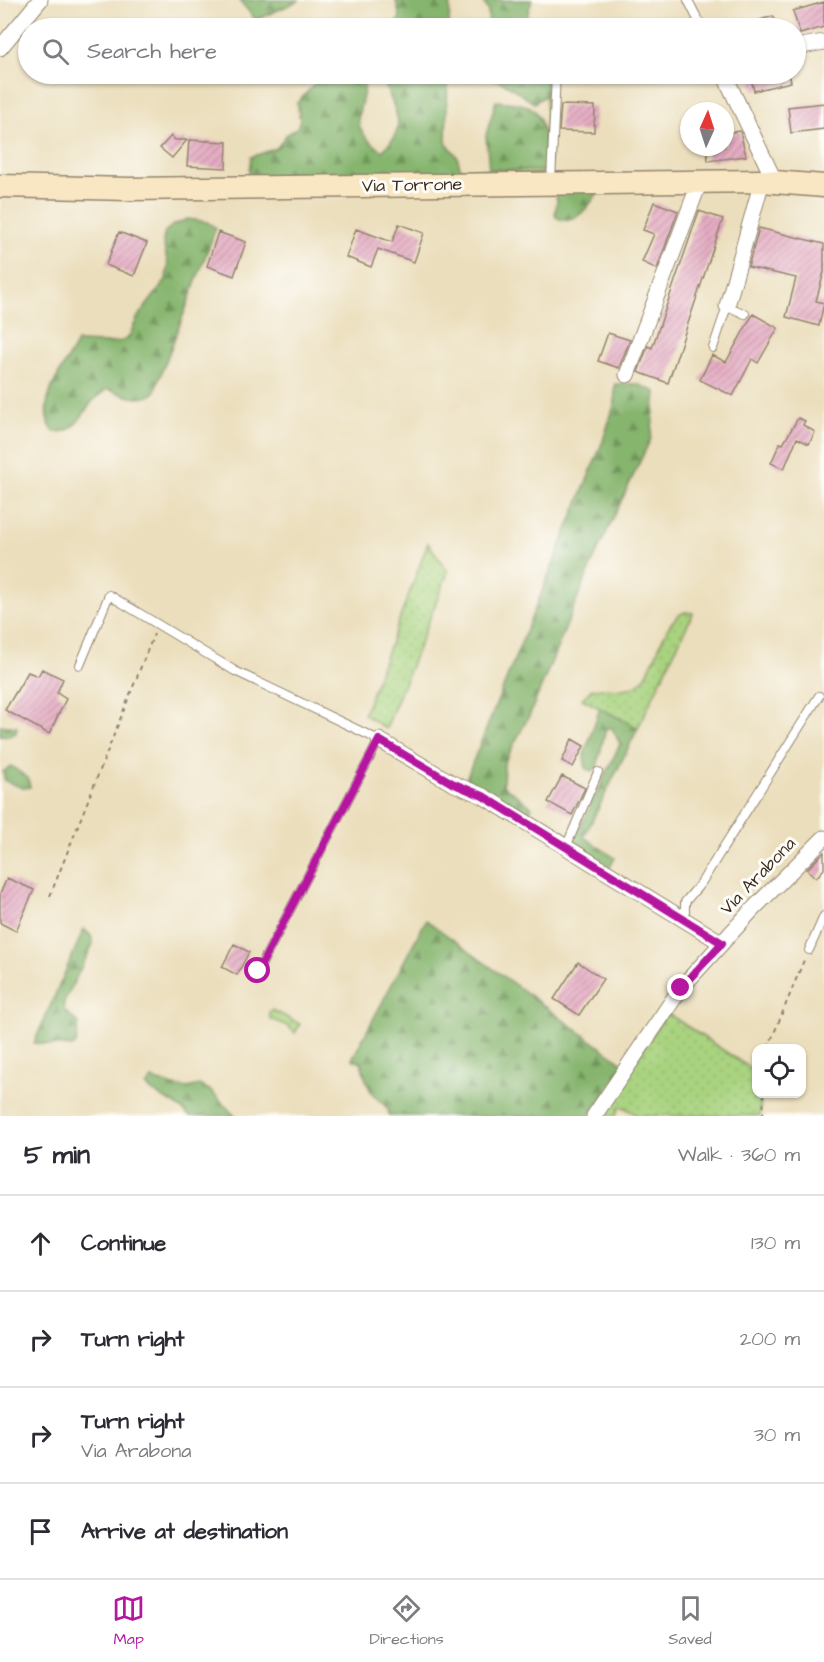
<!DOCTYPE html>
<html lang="en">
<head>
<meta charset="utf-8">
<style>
  body { margin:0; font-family:"Architects Daughter",sans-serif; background:#f2f2f3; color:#2b2b33 }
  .controls { position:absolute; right:18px; bottom:18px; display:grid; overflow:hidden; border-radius:12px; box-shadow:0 2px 4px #0004 }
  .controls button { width:54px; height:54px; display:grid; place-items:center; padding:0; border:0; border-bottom:2px solid #e1e1e2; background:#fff; color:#2b2b33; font:30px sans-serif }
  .compass { position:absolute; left:680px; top:102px; width:54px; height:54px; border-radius:50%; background:#fff; box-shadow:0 2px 4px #0004; rotate:3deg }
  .stop { position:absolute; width:18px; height:18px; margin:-14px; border:4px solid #b5179e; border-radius:50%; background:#fff }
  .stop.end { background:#b5179e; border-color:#fff; box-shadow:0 2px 6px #0008 }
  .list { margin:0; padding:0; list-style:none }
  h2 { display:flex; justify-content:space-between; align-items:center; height:78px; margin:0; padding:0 24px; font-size:26px }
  h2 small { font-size:20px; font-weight:400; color:#7c7c81 }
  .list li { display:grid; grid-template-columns:39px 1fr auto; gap:18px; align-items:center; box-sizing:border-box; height:96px; padding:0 24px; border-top:2px solid #e1e1e2 }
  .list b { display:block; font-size:22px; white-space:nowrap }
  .list p { margin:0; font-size:20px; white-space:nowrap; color:#7c7c81 }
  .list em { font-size:20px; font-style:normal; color:#7c7c81 }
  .icon { flex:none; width:33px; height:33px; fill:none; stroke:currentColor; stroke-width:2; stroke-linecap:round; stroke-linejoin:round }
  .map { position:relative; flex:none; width:824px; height:1116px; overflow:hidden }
  .search { position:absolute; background:#fff; box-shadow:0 2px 4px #0004; left:18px; right:18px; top:18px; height:66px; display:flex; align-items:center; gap:15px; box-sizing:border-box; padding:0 21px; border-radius:33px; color:#7c7c81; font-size:22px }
  .sheet { height:462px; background:#fff }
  nav { display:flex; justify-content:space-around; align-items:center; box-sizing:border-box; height:84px; border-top:2px solid #e1e1e2; background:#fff; font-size:16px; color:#7c7c81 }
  nav a { display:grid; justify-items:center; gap:3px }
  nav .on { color:#b5179e }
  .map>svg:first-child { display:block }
  .grass { fill:url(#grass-dots); stroke:#727e4e; stroke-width:1.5 }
  .forest { fill:url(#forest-firs); stroke:#607046; stroke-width:1.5 }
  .building { fill:url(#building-hatch) }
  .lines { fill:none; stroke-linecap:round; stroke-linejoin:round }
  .service-casing { stroke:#93846d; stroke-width:10 }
  .minor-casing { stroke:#93846d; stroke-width:17 }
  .secondary-casing { stroke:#93846d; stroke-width:25 }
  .path { stroke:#93846d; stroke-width:2; stroke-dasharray:4.5 4.5; stroke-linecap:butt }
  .service { stroke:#fff; stroke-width:8 }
  .minor { stroke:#fff; stroke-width:15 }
  .secondary { stroke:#f9e7c3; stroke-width:22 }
  .route { stroke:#b5179e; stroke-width:8 }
  .labels { text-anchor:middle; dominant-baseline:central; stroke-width:6; stroke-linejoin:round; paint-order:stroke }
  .street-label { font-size:18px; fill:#3b2a1e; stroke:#fdfcf7 }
</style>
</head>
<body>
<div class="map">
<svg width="824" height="1116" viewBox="0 0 824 1116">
  <defs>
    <pattern id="grass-dots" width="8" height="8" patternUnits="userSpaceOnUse" patternTransform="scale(1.5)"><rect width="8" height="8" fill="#a9d37f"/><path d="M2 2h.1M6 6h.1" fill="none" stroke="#92b56d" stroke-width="1.8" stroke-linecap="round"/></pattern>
    <pattern id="forest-firs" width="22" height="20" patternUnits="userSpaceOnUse" patternTransform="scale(1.5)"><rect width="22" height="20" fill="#86b56e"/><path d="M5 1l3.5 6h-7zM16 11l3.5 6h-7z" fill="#6f935a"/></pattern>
    <pattern id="building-hatch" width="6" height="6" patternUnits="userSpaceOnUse" patternTransform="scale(1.5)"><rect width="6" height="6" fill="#e6adc4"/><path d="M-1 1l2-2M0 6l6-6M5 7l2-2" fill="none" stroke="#bc8d9f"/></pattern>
  </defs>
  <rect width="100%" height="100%" fill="#fdfcf7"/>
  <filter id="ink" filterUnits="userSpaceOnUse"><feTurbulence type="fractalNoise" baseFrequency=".0167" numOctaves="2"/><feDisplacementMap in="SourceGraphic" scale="12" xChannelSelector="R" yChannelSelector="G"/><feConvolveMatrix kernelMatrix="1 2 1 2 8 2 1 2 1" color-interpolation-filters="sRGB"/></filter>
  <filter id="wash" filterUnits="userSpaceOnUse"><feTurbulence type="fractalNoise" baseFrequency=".008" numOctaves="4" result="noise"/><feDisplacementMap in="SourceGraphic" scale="24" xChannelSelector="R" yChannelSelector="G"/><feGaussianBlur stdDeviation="1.35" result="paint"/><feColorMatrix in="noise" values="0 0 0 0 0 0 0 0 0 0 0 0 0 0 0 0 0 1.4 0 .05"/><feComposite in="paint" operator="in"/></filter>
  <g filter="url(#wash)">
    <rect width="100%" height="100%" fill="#ebdebc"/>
    <path class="grass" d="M546,74H552L549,174L462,175L461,169L546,171Z
      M428,543L448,572L386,729L364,714Z
      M685,612L693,613L638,728L582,699L592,689C605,687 617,690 629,688C657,684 656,623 685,612Z
      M272,1010L300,1024L295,1033L288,1026L270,1019L269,1012Z
      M667,1013L756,1072V1094H761L760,1116H638L624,1107L619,1108L616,1116H597Z"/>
    <path class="forest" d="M239,0H300L256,20Z
      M396,0H450L449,28H392L400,18Z
      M482,0H532L527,16L541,28H489L488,10Z
      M324,74H364C369,109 339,121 382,151C414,123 389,106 382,74H448L446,142L457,156L462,175L248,179L251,157L277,148L287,134L297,128L300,120L297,103Z
      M489,74H546L545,96L534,103C519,94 509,83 491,78Z
      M496,101C507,102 520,102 530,107C546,117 546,154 546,171L489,169L486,135Z
      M603,185C594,199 574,232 555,216L557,200L554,187Z
      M188,219L207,222L216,228L154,393C138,404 124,394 107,389C102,393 96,397 92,402C80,416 76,433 54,432C32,405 64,368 77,342C93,342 116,346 128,338L138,317L166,280L168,265L163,241L165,232L173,225Z
      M615,384H637L656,392L651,438L593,561L530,714L504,763L503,785L532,807L527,817L466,779L603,441L615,402Z
      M600,708L638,728L584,837L615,858L609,869L573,843L620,744L612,728H606L597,767L592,771L586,769L584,755Z
      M0,725L17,727L16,733L9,736L0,735Z
      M11,766L28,778L30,787L23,788L5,781L3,772Z
      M426,920L625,1065L589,1116H389C390,1106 379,1102 373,1094C366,1085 364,1073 361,1062L352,1059Z
      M84,929L91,936L93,944L64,1002V1010L79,1024L76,1044L72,1047L34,1043Z
      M152,1079L174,1086L188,1088L199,1085L210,1090L235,1116H189C177,1101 159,1099 146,1086Z"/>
    <g id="blocks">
      <path class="building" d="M824,2V27L800,34L793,11Z
        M773,16L777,28H741V26Z
        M750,74H789L791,82L754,91Z
        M824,103V129L791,133L788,107Z
        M561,105L595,106L594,132L559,131Z
        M740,131L746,156L708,161L707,147H725V133Z
        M171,136L175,140H187L172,158L160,148Z
        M189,140L227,142L226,168L187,166Z
        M654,202L678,211L657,269L642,262L654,234L643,230Z
        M699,211L723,219L668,383L638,372L648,346L652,348Z
        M399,224L424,233L414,262L378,249L371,267L346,257L356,229L392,242Z
        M759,228L824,244V272L816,301L824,303L819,326L786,317L796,278L748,267Z
        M119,232L147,243L134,276L106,265Z
        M218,232L246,242L234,276L207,266Z
        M753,314L778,328L758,363L752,359L733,396L700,380L712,355L726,362Z
        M608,333L630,340L619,368L598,361Z
        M798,418L805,421L803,425L815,432L809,444L797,438L784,469L771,463L780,443L783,444Z
        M42,669L63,679L57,693L66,699L49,734L5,710L28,672L38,676Z
        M572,739L584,746L573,767L562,761Z
        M562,776L585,788L572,815L548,802Z
        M824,852V869L816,878L807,869Z
        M7,878L34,890L16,931L0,923V894Z
        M234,944L249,952L237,975L222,967Z
        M578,962L603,979L579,1015L554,999Z"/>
    </g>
  </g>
  <g filter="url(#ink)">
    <use href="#blocks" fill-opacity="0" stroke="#93846d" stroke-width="1.5"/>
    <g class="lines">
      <g class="service-casing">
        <path id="service" d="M688,0L702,28
          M551,181L556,74
          M713,348L727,306L745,314
          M80,665L109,595L235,671L379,740L258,971
          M566,847L598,772
          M685,919V902L701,883L819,696
          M809,950L824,916"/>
      </g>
      <g class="minor-casing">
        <path id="minor" d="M796,47L824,42
          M0,48L40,0
          M724,74L775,182
          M727,306L762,181
          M627,375L700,181
          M379,740L452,783L483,796L722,943
          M594,1116L681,988L752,910L824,838"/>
      </g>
      <g class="secondary-casing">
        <path id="secondary" d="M0,186L130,189L762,181L824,186"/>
      </g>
      <path class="path" d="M50,896L154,634
        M768,1048L804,960
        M763,1116L764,1094"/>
      <use href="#service" class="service"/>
      <use href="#minor" class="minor"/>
      <use href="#secondary" class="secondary"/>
    </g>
  </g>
  <g class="lines" filter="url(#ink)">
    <path class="route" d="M258,971L379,740L452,783L483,796L722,943L681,988"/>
  </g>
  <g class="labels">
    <g class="street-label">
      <text transform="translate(412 185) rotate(-1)">Via Torrone</text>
      <text transform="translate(758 876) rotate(-46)">Via Arabona</text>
    </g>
  </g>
</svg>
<div class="controls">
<button><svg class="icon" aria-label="locate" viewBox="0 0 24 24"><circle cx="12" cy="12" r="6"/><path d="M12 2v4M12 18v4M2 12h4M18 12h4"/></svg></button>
</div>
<svg class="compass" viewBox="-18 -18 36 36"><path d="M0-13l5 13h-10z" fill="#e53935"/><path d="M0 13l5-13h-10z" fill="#7c7c81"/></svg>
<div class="stop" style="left:258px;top:971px"></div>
<div class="stop end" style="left:681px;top:988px"></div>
<div class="search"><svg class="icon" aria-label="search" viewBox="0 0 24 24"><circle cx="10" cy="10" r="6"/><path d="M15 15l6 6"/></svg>Search here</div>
</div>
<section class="sheet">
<h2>5 min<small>Walk · 360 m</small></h2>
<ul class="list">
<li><svg class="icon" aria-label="ahead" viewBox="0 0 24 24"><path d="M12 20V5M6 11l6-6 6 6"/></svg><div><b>Continue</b></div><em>130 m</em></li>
<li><svg class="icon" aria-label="right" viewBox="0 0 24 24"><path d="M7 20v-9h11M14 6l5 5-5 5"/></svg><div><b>Turn right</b></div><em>200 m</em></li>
<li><svg class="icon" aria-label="right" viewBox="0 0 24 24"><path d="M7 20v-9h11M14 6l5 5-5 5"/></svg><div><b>Turn right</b><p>Via Arabona</p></div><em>30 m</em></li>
<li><svg class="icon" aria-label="arrive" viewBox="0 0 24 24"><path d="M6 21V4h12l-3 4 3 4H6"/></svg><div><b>Arrive at destination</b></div></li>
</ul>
</section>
<nav>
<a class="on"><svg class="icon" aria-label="map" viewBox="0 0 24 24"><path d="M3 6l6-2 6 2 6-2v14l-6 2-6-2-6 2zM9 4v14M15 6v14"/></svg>Map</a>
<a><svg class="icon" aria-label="directions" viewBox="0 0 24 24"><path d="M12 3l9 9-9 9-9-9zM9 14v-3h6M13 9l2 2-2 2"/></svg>Directions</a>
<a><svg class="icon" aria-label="saved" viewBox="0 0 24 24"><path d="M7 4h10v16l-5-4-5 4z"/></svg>Saved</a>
</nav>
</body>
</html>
